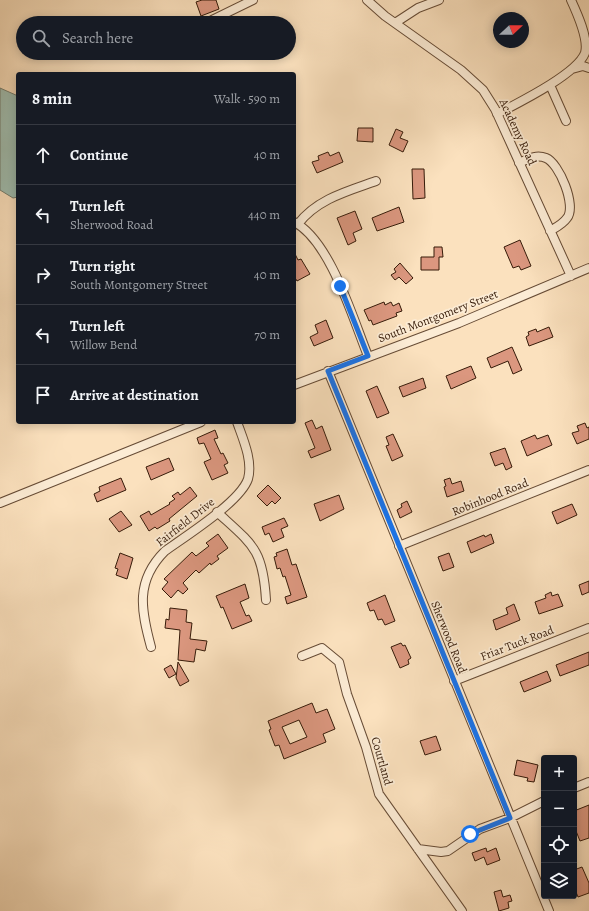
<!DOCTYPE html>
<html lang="en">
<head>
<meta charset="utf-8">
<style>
  body { margin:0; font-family:Alegreya,serif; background:#20242c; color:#f1f3f6 }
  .controls { position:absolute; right:12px; bottom:12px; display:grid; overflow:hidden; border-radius:4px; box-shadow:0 2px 10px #0003 }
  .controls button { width:36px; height:36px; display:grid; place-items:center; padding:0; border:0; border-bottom:1px solid #363941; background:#171b24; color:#f1f3f6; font:20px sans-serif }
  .compass { position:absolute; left:493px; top:12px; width:36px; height:36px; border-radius:50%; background:#171b24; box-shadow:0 2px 10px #0003; rotate:68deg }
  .stop { position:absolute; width:12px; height:12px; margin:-9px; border:3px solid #1a73e8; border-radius:50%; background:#fff }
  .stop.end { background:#1a73e8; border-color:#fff; box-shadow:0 1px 4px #0008 }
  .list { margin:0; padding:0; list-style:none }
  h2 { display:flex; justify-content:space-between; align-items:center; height:52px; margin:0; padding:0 16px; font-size:17px }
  h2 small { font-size:13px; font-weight:400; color:#9ea1a6 }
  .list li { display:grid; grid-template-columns:26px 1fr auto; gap:12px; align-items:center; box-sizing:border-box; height:60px; padding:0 16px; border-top:1px solid #363941 }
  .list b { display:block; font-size:15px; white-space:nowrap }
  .list p { margin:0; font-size:13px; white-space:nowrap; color:#9ea1a6 }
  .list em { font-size:13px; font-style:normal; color:#9ea1a6 }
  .icon { flex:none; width:22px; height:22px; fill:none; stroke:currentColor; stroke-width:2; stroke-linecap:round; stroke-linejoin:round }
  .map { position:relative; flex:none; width:589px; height:911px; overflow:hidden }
  .search { position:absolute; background:#171b24; box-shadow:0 2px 10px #0003; left:16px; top:16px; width:280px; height:44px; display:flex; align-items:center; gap:10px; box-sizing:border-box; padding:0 14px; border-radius:22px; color:#9ea1a6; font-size:15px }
  .panel { position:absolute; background:#171b24; box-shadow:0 2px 10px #0003; left:16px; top:72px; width:280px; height:352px; border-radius:4px }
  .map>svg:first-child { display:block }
  .water { fill:#9fbeb1; stroke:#757d6e }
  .building { fill:#db977f; stroke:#361b09; fill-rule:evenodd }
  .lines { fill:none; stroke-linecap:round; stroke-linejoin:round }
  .minor-casing { stroke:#674c36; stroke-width:10 }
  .minor { stroke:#fcecd5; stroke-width:8 }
  .route { stroke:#1a73e8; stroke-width:5 }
  .labels { text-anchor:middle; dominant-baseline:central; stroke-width:3.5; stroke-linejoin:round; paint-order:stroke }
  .street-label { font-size:12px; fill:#361b09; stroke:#fcecd5 }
</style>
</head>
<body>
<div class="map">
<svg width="589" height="911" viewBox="0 0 589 911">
  <rect width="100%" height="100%" fill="#fbe1be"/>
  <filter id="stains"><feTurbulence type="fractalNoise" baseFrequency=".005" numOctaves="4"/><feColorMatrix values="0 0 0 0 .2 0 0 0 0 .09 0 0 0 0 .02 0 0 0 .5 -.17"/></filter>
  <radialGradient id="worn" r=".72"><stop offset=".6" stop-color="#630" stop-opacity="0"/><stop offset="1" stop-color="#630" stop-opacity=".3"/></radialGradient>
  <path class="water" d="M0,88L18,96V197L13,198L0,190Z"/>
  <path class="building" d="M202,0H216L219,9L201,16L196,2Z
    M358,128H373V142L357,141Z
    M396,129L403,132L400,138L408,141L403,152L389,145Z
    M328,152L330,156L339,152L343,162L317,173L312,162L319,160L318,156Z
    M412,169H424L425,198L413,199Z
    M399,207L404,222L377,231L372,218Z
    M355,211L362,229L353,233L356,241L348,245L337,218Z
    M520,240L531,266L521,270L519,266L513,268L504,247Z
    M434,247H442L443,257H439V270H421V257H434Z
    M294,252L298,260L301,259L310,274L297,281L294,276Z
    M400,263L413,278L406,284L399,277L395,280L391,275L396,272L394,269Z
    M384,302L385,305L391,302L393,306L399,303L402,311L396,313L397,316L373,325L371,320L369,321L364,310Z
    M326,320L333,338L314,346L310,337L318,333L315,325Z
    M549,327L553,337L529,346L526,337L529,335L528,332L536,329L537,332Z
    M512,347L522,370L513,374L508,361L491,368L487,358Z
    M471,366L476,378L451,389L446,376Z
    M423,378L426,388L403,397L399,387Z
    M377,386L389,413L377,418L366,391Z
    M312,420L316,429L322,426L331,450L311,458L308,451L315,448L305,423Z
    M585,423L587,428L589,427V439L577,444L572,433L579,431L577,426Z
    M215,430L218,438L214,439L221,454L223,453L228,463L224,465L228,473L212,480L204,462L211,459L204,443L199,444L197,438Z
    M393,434L403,456L392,461L386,446L389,445L386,437Z
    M535,435L537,439L548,435L552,445L527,456L521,441Z
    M505,448L512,467L506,470L503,463L495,466L490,453Z
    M169,458L174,470L151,480L146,467Z
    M121,478L126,490L97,502L94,494L100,491L99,487Z
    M450,478L452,484L461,481L464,491L447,497L444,487L446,486L444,480Z
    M268,485L281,498L275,504L272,501L267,506L257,496Z
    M190,487L197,496L169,519L170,521L157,529L155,527L149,531L140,516L149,511L151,515L170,504L169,503L175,499L172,496L178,492L180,495Z
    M339,495L344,509L320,521L314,504Z
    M407,501L412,512L400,518L397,510L402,507L401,504Z
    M572,504L577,515L557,524L552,512Z
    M121,511L132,525L119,532L109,519Z
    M284,518L288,526L281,529L284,537L273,542L269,533L265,535L262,527Z
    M218,534L228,548L217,556L219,559L211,565L210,563L199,573L196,570L183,583L188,589L183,594L178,590L171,598L162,589L168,582L164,579L192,552L196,556L209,546L206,543Z
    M491,534L494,543L471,553L467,542L484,535L485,537Z
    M287,549L292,565L296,564L307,597L287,604L285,597L291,595L285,576L283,577L280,568L277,569L274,557L277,556L276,553Z
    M120,553L133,558L127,579L116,575L118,569L115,568Z
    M449,553L454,567L443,571L438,557Z
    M589,581V592L582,595L579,585Z
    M245,584L249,598L240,602L246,616L249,615L252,621L232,629L223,607L221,608L216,596Z
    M551,592L552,596L558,594L563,606L539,614L535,602L546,598L545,595Z
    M385,595L395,621L385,625L382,619L378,620L374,610L370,611L367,603Z
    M514,604L520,620L496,630L493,620L508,614L506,608Z
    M170,608L187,610L186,622L192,623L190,639L207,641L205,651L196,649L194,662L178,660L180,630L165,628L166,619L169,620Z
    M401,643L403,646L405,645L411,658L408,660L409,664L400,668L391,647Z
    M589,652V665L560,676L556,665Z
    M178,662L189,681L180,686L176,678Z
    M171,665L176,674L169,678L164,669Z
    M547,671L551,681L524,692L520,682Z
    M312,703L316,713L327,709L335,729L323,734L326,742L284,759L279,745L275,746L269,730L271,729L268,721ZM299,720L307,737L290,744L282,727Z
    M436,736L441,750L425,755L420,741Z
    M517,760L538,765L534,782L527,781L528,778L514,775Z
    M589,805V838L580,841L574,826V811Z
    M486,848L487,852L496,848L500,860L487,865L484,857L475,861L472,853Z
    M582,867L589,883V893L578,897L574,887V870Z
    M501,890L503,897L510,895L512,901L508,902L509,908L499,911L494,892Z"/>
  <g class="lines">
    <g class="minor-casing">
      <path id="minor" d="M367,0L385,16L461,70L483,90L495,109L571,276
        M212,20L253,0
        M395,23L418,8L439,0
        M572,69L583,66L589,68
        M550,85L566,121
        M497,114C518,103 577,74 585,53C589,39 577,13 571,0
        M519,163C528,159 536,154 546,158C559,163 577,206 567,218C563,224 555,228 550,231
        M294,222C330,240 353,319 368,356
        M298,224C317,199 348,191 376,181
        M328,371L549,911
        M294,385L459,323L589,268
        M0,503L201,422
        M217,512C253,545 263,549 266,600
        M399,546L589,470
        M151,647C141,610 135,581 165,551C186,536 240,502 248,479C253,461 243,439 237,422
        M302,656L322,648L339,662L347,694L366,747L379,794L462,911
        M454,681L589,628
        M574,788L589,782
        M418,849L441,852L448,851L480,829L510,818L544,801"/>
    </g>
    <use href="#minor" class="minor"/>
  </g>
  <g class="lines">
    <path class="route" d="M340,286L368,356L328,371L510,818L470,834"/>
  </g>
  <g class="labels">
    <g class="street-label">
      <text transform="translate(518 132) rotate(65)">Academy Road</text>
      <text transform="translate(438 316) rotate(-21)">South Montgomery Street</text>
      <text transform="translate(490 497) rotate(-22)">Robinhood Road</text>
      <text transform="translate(185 522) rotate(-38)">Fairfield Drive</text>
      <text transform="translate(449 637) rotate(68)">Sherwood Road</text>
      <text transform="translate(517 643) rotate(-21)">Friar Tuck Road</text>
      <text transform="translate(382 761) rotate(74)">Courtland</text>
    </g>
  </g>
  <rect width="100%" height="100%" filter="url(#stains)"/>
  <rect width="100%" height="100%" fill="url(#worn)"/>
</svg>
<div class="controls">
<button>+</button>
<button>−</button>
<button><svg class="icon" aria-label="locate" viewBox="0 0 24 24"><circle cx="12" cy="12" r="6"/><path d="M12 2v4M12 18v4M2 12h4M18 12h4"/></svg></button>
<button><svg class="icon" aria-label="layers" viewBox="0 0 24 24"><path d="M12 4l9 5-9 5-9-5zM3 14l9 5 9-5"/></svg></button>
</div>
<svg class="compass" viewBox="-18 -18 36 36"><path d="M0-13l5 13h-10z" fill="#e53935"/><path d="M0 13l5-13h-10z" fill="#9ea1a6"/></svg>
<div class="stop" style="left:470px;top:834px"></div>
<div class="stop end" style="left:340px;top:286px"></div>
<div class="search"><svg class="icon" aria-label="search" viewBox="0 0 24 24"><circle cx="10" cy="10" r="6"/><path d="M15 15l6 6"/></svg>Search here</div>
<section class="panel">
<h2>8 min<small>Walk · 590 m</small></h2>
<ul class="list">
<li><svg class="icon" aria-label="ahead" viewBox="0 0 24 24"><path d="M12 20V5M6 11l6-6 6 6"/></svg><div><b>Continue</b></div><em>40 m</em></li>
<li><svg class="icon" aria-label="left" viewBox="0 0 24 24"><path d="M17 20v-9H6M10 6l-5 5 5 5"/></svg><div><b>Turn left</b><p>Sherwood Road</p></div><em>440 m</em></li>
<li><svg class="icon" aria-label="right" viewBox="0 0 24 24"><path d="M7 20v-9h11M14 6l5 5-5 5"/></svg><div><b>Turn right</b><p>South Montgomery Street</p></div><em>40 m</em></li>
<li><svg class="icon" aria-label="left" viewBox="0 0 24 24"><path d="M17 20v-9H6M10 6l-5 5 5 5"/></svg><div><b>Turn left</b><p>Willow Bend</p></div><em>70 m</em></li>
<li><svg class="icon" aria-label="arrive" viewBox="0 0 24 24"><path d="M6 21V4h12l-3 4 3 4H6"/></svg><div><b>Arrive at destination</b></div></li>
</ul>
</section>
</div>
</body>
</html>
